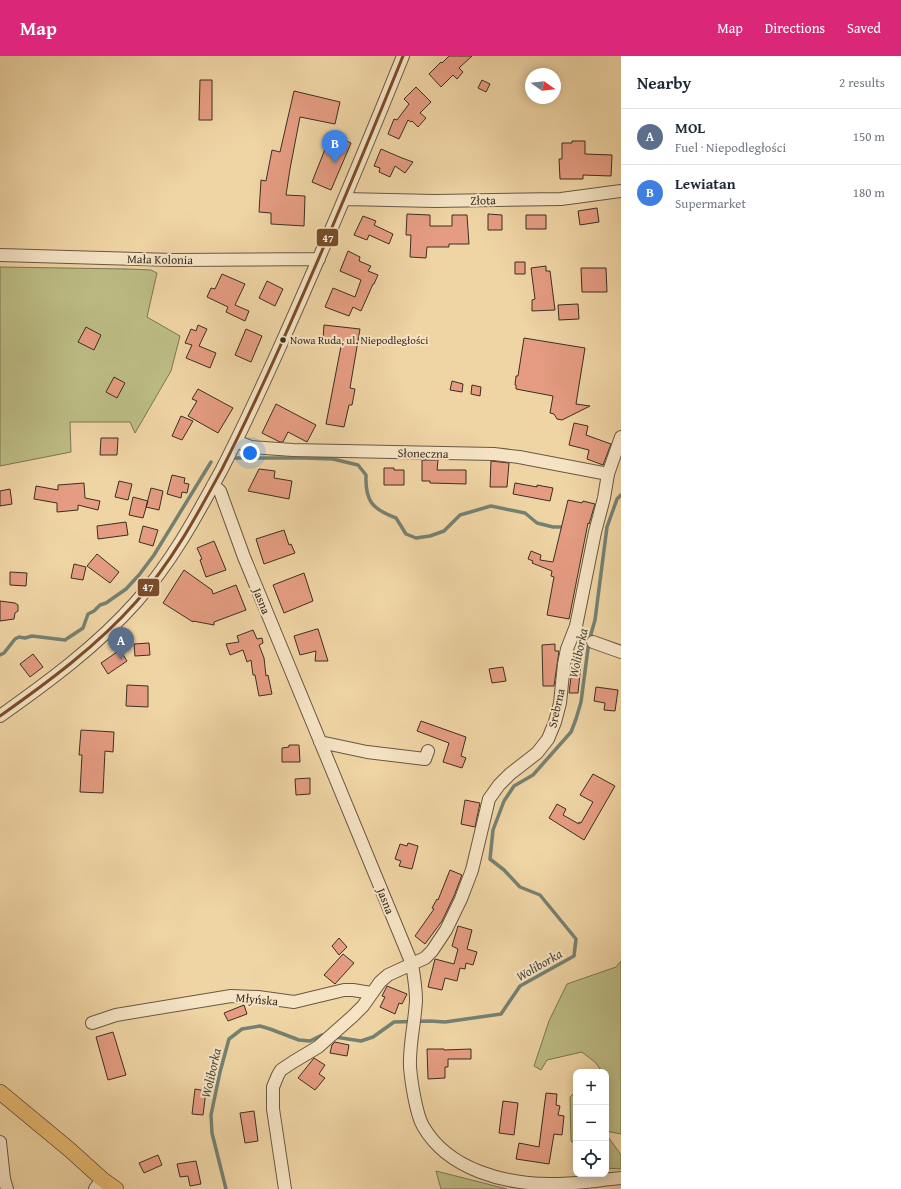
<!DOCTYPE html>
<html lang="en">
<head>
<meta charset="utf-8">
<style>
  body { margin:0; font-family:"Gentium Book Plus",serif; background:#f2f2f3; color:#1f2937 }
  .controls { position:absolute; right:12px; bottom:12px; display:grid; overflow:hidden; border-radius:8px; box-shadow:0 2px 10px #0003 }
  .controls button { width:36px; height:36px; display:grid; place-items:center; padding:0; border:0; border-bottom:1px solid #e0e1e3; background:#fff; color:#1f2937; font:20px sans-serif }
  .compass { position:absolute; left:525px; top:12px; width:36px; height:36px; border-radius:50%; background:#fff; box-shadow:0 2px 10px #0003; rotate:104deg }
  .you { position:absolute; left:250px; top:397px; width:14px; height:14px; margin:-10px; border:3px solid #fff; border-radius:50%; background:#1a73e8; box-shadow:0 0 0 6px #1a73e833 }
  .badge { display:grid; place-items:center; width:26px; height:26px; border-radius:50%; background:#db2777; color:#fff; font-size:13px; font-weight:700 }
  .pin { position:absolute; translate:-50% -33px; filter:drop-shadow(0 1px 2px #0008) }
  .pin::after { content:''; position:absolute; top:21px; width:14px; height:12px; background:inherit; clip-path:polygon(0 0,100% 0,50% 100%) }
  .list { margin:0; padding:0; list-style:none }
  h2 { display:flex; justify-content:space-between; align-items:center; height:52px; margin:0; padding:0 16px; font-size:17px }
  h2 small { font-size:13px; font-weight:400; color:#747a83 }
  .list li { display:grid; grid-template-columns:26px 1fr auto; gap:12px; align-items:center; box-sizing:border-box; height:56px; padding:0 16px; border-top:1px solid #e0e1e3 }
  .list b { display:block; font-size:15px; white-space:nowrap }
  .list p { margin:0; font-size:13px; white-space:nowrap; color:#747a83 }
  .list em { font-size:13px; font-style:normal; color:#747a83 }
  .icon { flex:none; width:22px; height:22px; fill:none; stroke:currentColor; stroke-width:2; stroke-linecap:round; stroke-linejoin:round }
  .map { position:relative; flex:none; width:621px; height:1133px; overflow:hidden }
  header { display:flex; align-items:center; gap:24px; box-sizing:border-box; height:56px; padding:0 20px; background:#db2777; color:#fff }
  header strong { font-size:19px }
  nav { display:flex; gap:22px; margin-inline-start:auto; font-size:14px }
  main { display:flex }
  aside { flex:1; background:#fff }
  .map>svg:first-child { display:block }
  .green { fill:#bcbc84; stroke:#7c7654 }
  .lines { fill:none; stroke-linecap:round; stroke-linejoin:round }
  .stream { stroke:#748172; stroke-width:3.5 }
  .building { fill:#e59c82; stroke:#3c2f23 }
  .minor-casing { stroke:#695843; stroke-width:14 }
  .major-casing { stroke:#3c2f23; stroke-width:16 }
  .minor { stroke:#f5e3c4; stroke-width:12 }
  .major { stroke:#e8ba72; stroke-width:15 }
  .bus-1-casing { stroke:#f5e3c4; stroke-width:6 }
  .bus-1 { stroke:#7a4b2a; stroke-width:3 }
  .bus-dot { fill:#3c2f23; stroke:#f5e3c4; stroke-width:1.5 }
  .labels { text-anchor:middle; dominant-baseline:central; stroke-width:4; stroke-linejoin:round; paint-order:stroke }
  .bus-label { font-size:11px; fill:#3c2f23; stroke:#f5e3c4; text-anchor:start }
  .street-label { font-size:12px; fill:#3c2f23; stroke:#f5e3c4 }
  .water-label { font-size:13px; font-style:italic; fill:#4f4a3d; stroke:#f5e3c4 }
  .line-badge { stroke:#f5e3c4; stroke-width:1.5 }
  .badge-label { font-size:11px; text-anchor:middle; font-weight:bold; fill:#fff }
</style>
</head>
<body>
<header>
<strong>Map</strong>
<nav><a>Map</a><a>Directions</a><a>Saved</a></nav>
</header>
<main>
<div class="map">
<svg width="621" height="1133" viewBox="0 0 621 1133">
  <rect width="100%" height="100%" fill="#efd4a4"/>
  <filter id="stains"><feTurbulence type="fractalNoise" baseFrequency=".005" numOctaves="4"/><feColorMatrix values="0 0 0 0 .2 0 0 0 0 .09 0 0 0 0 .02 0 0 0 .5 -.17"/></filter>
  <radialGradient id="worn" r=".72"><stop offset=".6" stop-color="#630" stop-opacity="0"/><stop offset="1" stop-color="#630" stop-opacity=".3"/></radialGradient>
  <path class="green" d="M0,211L128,213L151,214L157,217L147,261L180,280L171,315L135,377L130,366H70L71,396L0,410Z
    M621,905V1078L606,1075V1016H602L596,1007L582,996L547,1004L541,1014L534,1010L549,965L567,928L616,911Z
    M576,1035V1089L571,1085L570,1041Z
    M606,1078L621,1099V1113L606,1112Z
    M436,1115L507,1133H441Z"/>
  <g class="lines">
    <path class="stream" d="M235,402H305L333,403L358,409L366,419C365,445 372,453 396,462L406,478L416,482L430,480L444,475L460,459L491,450L525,457L537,467L553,471H565
      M0,599L4,597L15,583L19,581L25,582L32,580L65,584L83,572L88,558L94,555L100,549L106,547L126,533L139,519L154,499L211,406
      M335,981L361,985L373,981L394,966L430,965L445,966L501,958L520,930L574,900L576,883L540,839L520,831L504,814L490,803L493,774L504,745L514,730L533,719L571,676L576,663L581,646L589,585L595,564L607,471L617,443L621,439
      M226,1133L212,1077L211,1059L220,1016L229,983L242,973L260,970L270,973L299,984L310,985L322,979H327"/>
  </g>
  <path class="building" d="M449,0H472L459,12L463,16L457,23L453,19L441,31L429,18L441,6L442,7Z
    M200,24H212V64H199Z
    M482,24L490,28L486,36L478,32Z
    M416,31L431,46L420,57L426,62L418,71L412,65L411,66L408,64L399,83L388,78L394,63L397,64L409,48L404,43Z
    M294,35L340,46L335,68L300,61L290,113L286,139L305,140L304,170L271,168V157L259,156L261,124L266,125L272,94L280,96Z
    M331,78L351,87L331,134L312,126Z
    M572,85H585V98L612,99L611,120L583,119V123H560L559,103H562V87H572Z
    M381,93L402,102L413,106L405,117L395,110L390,121L379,116L380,112L374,110Z
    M597,152L599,166L580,169L578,155Z
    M407,158L430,159V170H452V159H467L469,188H449V191H427L426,202L410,201L411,179H406Z
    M488,158L502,159V174H488Z
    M526,159H546V173H526Z
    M363,160L376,165L374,169L393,178L389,188L369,179L367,184L354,179Z
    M348,195L360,201L359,205L371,210L368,215L378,219L374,228H373L361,255L353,251L349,260L325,251L333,232L355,241L361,224L340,215Z
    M515,206H525V218H515Z
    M546,210V215H550L555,254L532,255V244L535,243L531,212Z
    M581,212H606L607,236H582Z
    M222,218L245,228L235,249L249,255L245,265L226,256L228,251L207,241L211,232L215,233Z
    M267,225L283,233L275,250L259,242Z
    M578,248L579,263L559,264L558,249Z
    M198,269L207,273L199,290L216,297L210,312L186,302L192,289L185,287L191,273L196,275Z
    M324,269L360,273L350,332L355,333L352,349H349L344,371L326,368L342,285L323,283Z
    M86,271L101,279L94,294L78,286Z
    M246,273L262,280L251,306L235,299Z
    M524,282L585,292L576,348L590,350L562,364L557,363L554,358L550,357L553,340L516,333V329H515L516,320H518Z
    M114,321L125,327L117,342L106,336Z
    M452,325L463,328L462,336L450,334Z
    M472,329L481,331L480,340L471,338Z
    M198,333L233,352L218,377L188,360L197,345L192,343Z
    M276,348L316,369L307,386L288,376L283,386H280L262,377Z
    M181,360L193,365L182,384L172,380Z
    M574,367L588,370L586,379L611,388L603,409L587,403L589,394L569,389Z
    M101,382H118L117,399H100Z
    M422,404H438L437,414H466V428L430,427V425H422Z
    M491,405L509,407L507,431H490Z
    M384,412H394V414H404V429H384Z
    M259,413L275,415L274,422L292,425L289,443L248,435Z
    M172,419L185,422L184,427L189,428L187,437L182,436L181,442L167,438Z
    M119,425L132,428L128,444L115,441Z
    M84,427L85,442L100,445L98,454L78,449V454L57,456V447L34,443L36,430L58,434V429Z
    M515,427L537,431V429L553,432L550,445L513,438Z
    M151,432L163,435L159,454L146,451Z
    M10,433L12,448L0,450V435Z
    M133,441L148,445L143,462L129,459Z
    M568,444L582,447L583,445L595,448L589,468L588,467L569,563L547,559L554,521L551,520L552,515L532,507L533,505L528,503L531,495L541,499L540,504L553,506Z
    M126,466L128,479L98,483L97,470Z
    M143,470L158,474L153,490L139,486Z
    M284,474L289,489L291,488L295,497L264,508L256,483Z
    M214,485L226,514L206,521L200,504L202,503L197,492Z
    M97,498L119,516L110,527L87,510Z
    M74,508L86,511L83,524L71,522Z
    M184,514L212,534L213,538L236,529L246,554L214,566V569L193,565V566L163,547Z
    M10,516L27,517L26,530L10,529Z
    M304,517L313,545L284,557L273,529Z
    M0,545L15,547L18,549V555L15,557L14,563L0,565Z
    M317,573H318L328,605H315L316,595L300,599L294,580Z
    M253,574L257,583L262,582L263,587L259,589L264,602L266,620L268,619L272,638L259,640L255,619H253L251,604L247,606L243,594L230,599L226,588L239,586L237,580Z
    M149,587L150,599L135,600L134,588Z
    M555,588V595H559L554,630H543L542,589Z
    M120,594L127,605L108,618L101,607Z
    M574,597L582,598L578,637H569Z
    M33,598L43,611L30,621L20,608Z
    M503,611L506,625L492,627L489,613Z
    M127,629L148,630V651L126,650Z
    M596,631L618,634L615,655L604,654L605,647L594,645Z
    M421,665L466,681L461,700L466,702L462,712L443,706L449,687L417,675Z
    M81,674L114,676L113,696L105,695L103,737L80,736L82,699H79Z
    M289,689H299L300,706H282V692L289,691Z
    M593,718L615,730L584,784L549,762L557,748L566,753L563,759L579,768V766L581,767L593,746L580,739Z
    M310,722V738L296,739L295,723Z
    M465,744L480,747L475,771L461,768Z
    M408,787L418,790L412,813L399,810L401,805L395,803L400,788L407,790Z
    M450,814L462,819L454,840L442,865L425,888L415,880L434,853L432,852L437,843L438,844Z
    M458,870L472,874L467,893L477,896L473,909L466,907L465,913L460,912L457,925L445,922L442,934L428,931L435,903L454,908L458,893L452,890Z
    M339,882L347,891L339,899L332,890Z
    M343,898L354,907L335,928L324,919Z
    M387,930L407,938L402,948L399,947L395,958L380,951L385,941L382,940Z
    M244,949L247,958L228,965L224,957Z
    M113,976L126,1019L108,1024L96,981Z
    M335,986L349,989L347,1000L330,997L332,989Z
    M427,993H444V994L471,993V1003H448V1011H445V1022L428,1023Z
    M314,1002L325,1009L319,1018L325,1022L315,1034L298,1022Z
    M195,1033L206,1035L203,1059L192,1058Z
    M546,1037L557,1038L556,1049L560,1050L558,1059L564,1060L562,1079L554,1078L549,1108L516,1103L519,1087L539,1091Z
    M503,1045L518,1047L514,1079L499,1077Z
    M254,1055L258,1085L245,1087L240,1057Z
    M158,1099L162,1109L144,1117L139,1107Z
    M196,1105L201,1128L190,1130L188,1120L180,1121L177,1108Z"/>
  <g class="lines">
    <g class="minor-casing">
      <path id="minor" d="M344,143L435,145L561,143L621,135
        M0,199L172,204L319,203
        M236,385L251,391L293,394L494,398L519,401L608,418
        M213,429L220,435L244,501L412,908C414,920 416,932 416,944C415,967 409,988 410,1011C411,1024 416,1058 423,1070C448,1114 506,1129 555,1128C577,1128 599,1124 621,1122
        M593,586L621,596
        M0,660C48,626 97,590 136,546C172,506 197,459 222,413C242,374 260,335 278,295C322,197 363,99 403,0
        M320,686L367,696L425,703L428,695
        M92,967L116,959L231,940L258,941L294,946L344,934H353L371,937
        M0,1086L4,1123L7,1133
        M95,1133L102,1123
        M285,1133L273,1053V1031L278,1019L281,1014L293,1006L318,991L353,960L363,950L380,926L388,919L425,902L432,895L446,874L461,843L472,814L489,743L499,729L510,718L537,697L548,683L555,666L560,647L564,608L567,593L576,570L595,476L604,442L608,418L621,381"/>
    </g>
    <g class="major-casing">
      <path id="major" d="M0,1036L70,1094L102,1123L116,1133"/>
    </g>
    <use href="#minor" class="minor"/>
    <use href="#major" class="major"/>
    <g class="bus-1-casing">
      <path id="bus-1" d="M0,660C48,626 97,590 136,546C172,506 197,459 222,413C242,374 260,335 278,295C322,197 363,99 403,0"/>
    </g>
    <use href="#bus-1" class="bus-1"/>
  </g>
  <circle class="bus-dot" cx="283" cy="284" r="3.5"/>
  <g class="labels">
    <g class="bus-label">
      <text x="290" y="284">Nowa Ruda, ul. Niepodległości</text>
    </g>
    <g class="street-label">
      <text transform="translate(483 144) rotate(-1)">Złota</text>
      <text transform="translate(160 203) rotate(1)">Mała Kolonia</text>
      <text transform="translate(423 397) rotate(1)">Słoneczna</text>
      <text transform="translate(262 545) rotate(68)">Jasna</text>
      <text transform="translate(556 652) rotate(-77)">Srebrna</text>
      <text transform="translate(386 845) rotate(68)">Jasna</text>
      <text transform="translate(257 943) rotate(6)">Młyńska</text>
    </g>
    <g class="water-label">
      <text transform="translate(578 597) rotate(-78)">Woliborka</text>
      <text transform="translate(539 909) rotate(-30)">Woliborka</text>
      <text transform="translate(211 1017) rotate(-77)">Woliborka</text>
    </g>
  </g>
  <g class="line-badge">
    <rect x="316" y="172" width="23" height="19" rx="4" fill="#7a4b2a"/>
    <rect x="137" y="522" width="23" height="19" rx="4" fill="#7a4b2a"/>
  </g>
  <g class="badge-label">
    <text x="328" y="186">47</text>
    <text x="148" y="535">47</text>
  </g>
  <rect width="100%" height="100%" filter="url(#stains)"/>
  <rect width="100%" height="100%" fill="url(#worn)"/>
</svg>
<div class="controls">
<button>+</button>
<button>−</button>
<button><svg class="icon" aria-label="locate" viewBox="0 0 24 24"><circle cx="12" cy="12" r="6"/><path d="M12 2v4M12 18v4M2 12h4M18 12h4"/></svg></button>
</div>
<svg class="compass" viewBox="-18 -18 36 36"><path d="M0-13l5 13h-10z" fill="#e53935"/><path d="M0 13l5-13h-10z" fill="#747a83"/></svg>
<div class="you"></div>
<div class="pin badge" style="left:121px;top:604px;background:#5c6f8a">A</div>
<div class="pin badge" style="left:335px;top:107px;background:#3f7fe0">B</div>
</div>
<aside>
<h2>Nearby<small>2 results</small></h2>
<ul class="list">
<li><span class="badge" style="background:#5c6f8a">A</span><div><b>MOL</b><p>Fuel · Niepodległości</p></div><em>150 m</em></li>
<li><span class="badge" style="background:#3f7fe0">B</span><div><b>Lewiatan</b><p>Supermarket</p></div><em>180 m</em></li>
</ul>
</aside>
</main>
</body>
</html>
